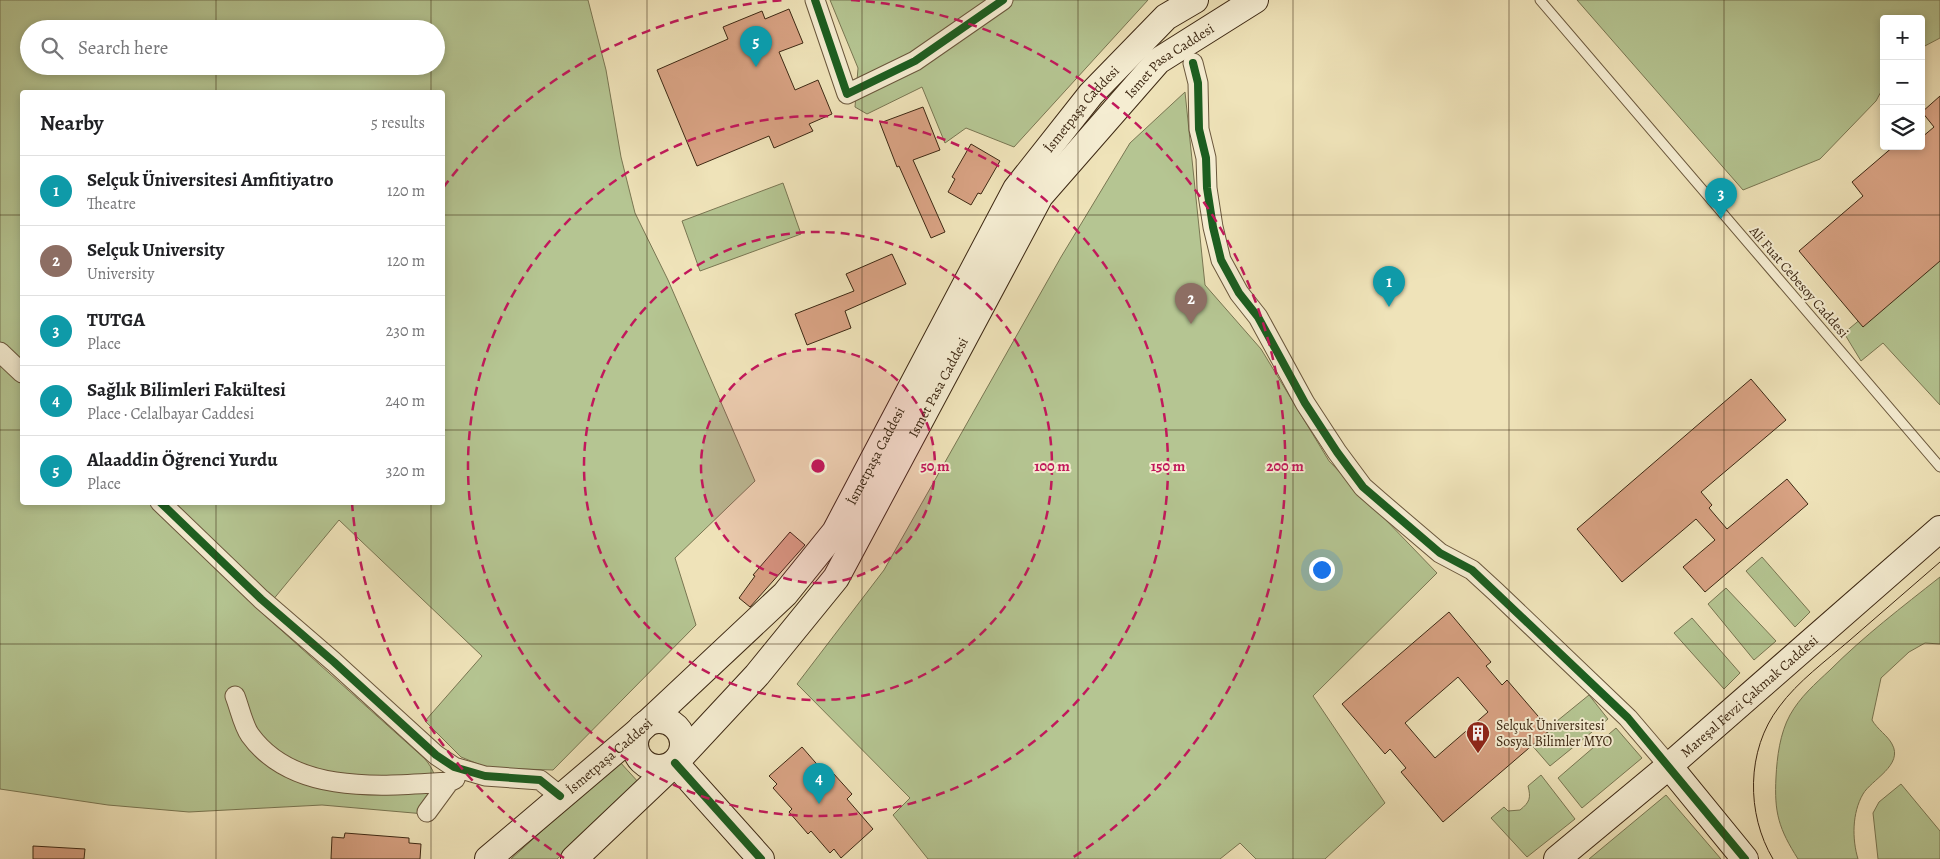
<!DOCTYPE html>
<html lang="en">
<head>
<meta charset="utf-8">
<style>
  body { margin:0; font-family:Alegreya,serif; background:#f6f6f6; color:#202124 }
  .controls { position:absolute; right:15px; top:15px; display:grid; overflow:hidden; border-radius:5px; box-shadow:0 2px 8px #0003 }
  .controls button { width:45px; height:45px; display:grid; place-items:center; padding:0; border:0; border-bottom:1px solid #e0e0e0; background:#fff; color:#202124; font:25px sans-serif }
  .you { position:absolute; left:1321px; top:569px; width:18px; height:18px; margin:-12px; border:4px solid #fff; border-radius:50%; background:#1a73e8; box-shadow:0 0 0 8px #1a73e833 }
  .badge { display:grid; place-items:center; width:32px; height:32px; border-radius:50%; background:#8f2418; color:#fff; font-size:16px; font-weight:700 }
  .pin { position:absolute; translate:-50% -41px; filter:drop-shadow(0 1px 2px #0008) }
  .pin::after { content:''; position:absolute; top:26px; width:18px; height:15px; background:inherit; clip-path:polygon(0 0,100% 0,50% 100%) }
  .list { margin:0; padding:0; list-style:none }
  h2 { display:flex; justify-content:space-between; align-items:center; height:65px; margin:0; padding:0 20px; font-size:21px }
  h2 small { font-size:16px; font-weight:400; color:#757577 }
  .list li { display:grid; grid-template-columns:32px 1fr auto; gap:15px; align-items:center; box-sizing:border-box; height:70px; padding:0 20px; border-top:1px solid #e0e0e0 }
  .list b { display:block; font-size:19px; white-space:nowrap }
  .list p { margin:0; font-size:16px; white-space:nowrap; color:#757577 }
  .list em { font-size:16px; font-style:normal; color:#757577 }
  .icon { flex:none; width:28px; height:28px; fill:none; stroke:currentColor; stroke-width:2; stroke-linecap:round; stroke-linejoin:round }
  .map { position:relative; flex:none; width:1940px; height:859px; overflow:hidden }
  .search { position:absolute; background:#fff; box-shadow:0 2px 8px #0003; left:20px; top:20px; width:425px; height:55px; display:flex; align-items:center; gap:12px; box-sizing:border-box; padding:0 18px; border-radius:28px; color:#757577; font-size:19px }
  .panel { position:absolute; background:#fff; box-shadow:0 2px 8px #0003; left:20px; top:90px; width:425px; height:415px; border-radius:5px }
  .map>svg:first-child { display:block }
  .green { fill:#b5c592; stroke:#797652; fill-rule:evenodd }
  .building { fill:#d8a283; stroke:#3d2813; fill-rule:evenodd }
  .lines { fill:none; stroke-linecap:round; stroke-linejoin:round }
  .lane-casing { stroke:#6a573c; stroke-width:11 }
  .street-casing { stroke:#6a573c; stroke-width:21 }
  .secondary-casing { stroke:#3d2813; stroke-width:28 }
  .lane { stroke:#f5edd2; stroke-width:9 }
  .street { stroke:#f5edd2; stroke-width:19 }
  .secondary { stroke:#f5edd2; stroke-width:26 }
  .tram { stroke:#3d2813; stroke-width:1 }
  .cycleway-casing { stroke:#f5edd2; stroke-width:11 }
  .cycleway { stroke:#1b5e20; stroke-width:8 }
  .grid { fill:none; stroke:#3d2813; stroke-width:1; stroke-opacity:0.55 }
  .ring { fill:none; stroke:#c2185b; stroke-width:2.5; stroke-dasharray:9 6 }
  .labels { text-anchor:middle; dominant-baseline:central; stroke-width:4; stroke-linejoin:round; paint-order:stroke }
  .street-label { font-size:14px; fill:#3d2813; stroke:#f5edd2 }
  .poi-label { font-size:14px; fill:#3d2813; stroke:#f5edd2; text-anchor:start }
  .centre { fill:#c2185b; stroke:#f5edd2; stroke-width:2.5 }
  .ring-label { font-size:15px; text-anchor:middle; font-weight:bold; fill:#c2185b; stroke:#f5edd2; stroke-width:4; stroke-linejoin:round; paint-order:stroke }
</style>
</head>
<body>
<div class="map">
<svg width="1940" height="859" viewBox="0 0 1940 859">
  <rect width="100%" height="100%" fill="#efe3b9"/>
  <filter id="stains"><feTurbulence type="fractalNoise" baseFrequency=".004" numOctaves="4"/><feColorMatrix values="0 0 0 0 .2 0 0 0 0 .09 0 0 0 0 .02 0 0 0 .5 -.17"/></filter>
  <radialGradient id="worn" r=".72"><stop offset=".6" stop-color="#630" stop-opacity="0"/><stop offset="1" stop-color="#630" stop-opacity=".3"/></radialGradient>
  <path class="green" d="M0,0H588L606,70L621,157L635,213L668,280L755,481L675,558L696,625L553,770L488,768L461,757L425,721L482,656L339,520L262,613L425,759C443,781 434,790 425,814L322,805L189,812L108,805L0,789ZM29,29H436V66H29ZM22,92H442V502H22Z
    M830,0H1148L1014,147L966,128L945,143L922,87L867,114L855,107L858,68Z
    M1577,0H1940V38L1921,48V19H1884V86L1876,101L1820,159L1743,190Z
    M1185,92L1205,285L1261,349L1329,461L1437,573L1313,696L1385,803L1325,859H1256L1240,843L1220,859H928L893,815L910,798L797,684L884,570L1061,257L1130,143Z
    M783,183L801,234L700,271L682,221Z
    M1940,253V405L1883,343L1861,361L1844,333Z
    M1762,557L1810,612L1795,627L1746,571Z
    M1940,577V644L1925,643L1909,652L1881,678L1872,720C1877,729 1888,736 1892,744C1904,765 1871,780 1863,794C1852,813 1852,839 1858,859H1798C1779,829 1774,813 1776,777C1777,757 1780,733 1790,715C1800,697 1815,684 1830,670C1864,636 1902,607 1940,577Z
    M1726,588L1776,641L1754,660L1708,604Z
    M1692,618L1740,673L1724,689L1674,633Z
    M1589,695L1608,719L1550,766L1530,743Z
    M1616,728L1642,758L1582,808L1558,778Z
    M619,761L640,784L557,859H511Z
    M1541,775L1575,819L1527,857L1491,818L1504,807L1508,811L1520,810C1530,802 1531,798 1528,786Z
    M1901,784L1940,831V859H1878L1873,813L1879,802Z
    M1666,795L1721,859H1589Z"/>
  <path class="building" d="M789,9L803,43L779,52L795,90L818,80L832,114L809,124L813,131L774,148L769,136L697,166L657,70L728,39L723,27L762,11L765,19Z
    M1940,96V261L1863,327L1799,251L1863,196L1852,182L1894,146H1921V138L1934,127L1922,112Z
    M923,107L940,150L913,160L945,232L931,238L899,166L897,167L880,123Z
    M971,144L1000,161L981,194L978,193L971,205L948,192L955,179L952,177Z
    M892,254L906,284L845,311L851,328L807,345L795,314L854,291L846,274Z
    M1751,379L1786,420L1701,492L1712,505L1709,508L1727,529L1787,479L1808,504L1705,592L1683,567L1715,540L1696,519L1622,582L1577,529Z
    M790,532L805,545L750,607L739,598L755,576L753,575Z
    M1449,612L1491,662L1486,666L1502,685L1507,680L1550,730L1443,822L1401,772L1406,768L1390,749L1385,754L1342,704ZM1458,677L1488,712L1435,758L1405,723Z
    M802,747L828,777L833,773L852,794L847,799L873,829L841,858L834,849L830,853L811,831L808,834L789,812L792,809L773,788L777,784L769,776Z
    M345,833L409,838V843L421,844L420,859H331L332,837L344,838Z
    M33,846L85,849L84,859H33Z"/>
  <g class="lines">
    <g class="lane-casing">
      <path id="lane" d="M1540,0L1940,467"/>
    </g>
    <g class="street-casing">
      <path id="street" d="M815,0L847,94L915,61L1003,0
        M1193,63L1198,83L1199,129L1206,158L1207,188L1213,227L1221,260L1239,293L1258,317L1305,403L1337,452L1363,487L1379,501L1440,553L1472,570L1496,592L1628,718L1669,766
        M0,352L22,373
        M160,502L261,599L334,662L436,755L454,767L485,776L540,780L560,796
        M235,696C240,709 243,725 250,735C294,796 384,786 449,782
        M427,812L449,782L455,779"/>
    </g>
    <g class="secondary-casing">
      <g id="secondary">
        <circle cx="659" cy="744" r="24"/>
        <path d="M675,763L761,859"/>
        <path d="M1669,766L1745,859"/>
        <path id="s1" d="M488,859L641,729L785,594L835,532L1016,189L1091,94L1166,17L1195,0"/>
        <path id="s2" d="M574,859L675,763L757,675L836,578L1040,196L1158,61L1255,0"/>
        <path id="s3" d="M1557,859L1669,766L1940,529"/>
      </g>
    </g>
    <use href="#lane" class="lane"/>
    <use href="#street" class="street"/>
    <use href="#secondary" class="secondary"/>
    <path class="tram" d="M1773,859C1746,814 1746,750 1779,707C1798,681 1826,661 1850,640C1880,614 1910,588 1940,562"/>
    <g class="cycleway-casing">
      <path id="cycleway" d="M815,0L847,94L915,61L1003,0
        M1193,63L1198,83L1199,129L1206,158L1207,188L1213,227L1221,260L1239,293L1258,317L1305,403L1337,452L1363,487L1440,553L1472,570L1628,718L1745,859
        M160,502L261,599L334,662L436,755L454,767L485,776L540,780L560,796
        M675,763L761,859"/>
    </g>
    <use href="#cycleway" class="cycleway"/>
  </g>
  <path class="grid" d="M216,0V29M431,0V29M647,0V859M862,0V859M1078,0V859M1293,0V859M1509,0V859M1724,0V859M216,66V92M431,66V92M0,215H22M442,215H1940M0,430H22M442,430H1940M216,502V859M431,502V859M0,644H1940"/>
  <circle cx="818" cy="466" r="117" fill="#c2185b" fill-opacity=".12"/>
  <g class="ring">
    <circle cx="818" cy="466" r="117"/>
    <circle cx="818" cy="466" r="234"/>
    <circle cx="818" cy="466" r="350"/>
    <path d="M564 858A467 467 0 0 1 352 503M443 188A467 467 0 0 1 785 0M851 0A467 467 0 0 1 1072 858"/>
  </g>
  <defs>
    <g id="building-pin" transform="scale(1.25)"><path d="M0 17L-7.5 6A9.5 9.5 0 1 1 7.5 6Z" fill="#8f2418" stroke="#f5edd2"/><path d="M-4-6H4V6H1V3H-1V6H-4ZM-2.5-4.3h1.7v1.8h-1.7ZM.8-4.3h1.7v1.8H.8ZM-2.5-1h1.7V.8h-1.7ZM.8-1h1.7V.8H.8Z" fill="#fff"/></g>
  </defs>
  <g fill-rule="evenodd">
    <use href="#building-pin" x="1478" y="733"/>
  </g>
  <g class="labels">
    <g class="street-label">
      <text stroke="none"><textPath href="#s2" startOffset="1006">Ismet Pasa Caddesi</textPath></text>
      <text stroke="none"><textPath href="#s1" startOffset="969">İsmetpaşa Caddesi</textPath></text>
      <text transform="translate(1799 282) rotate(49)">Ali Fuat Cebesoy Caddesi</text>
      <text stroke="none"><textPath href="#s2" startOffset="601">Ismet Pasa Caddesi</textPath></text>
      <text stroke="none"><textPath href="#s1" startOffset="564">İsmetpaşa Caddesi</textPath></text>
      <text stroke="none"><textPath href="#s3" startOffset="252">Mareşal Fevzi Çakmak Caddesi</textPath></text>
      <text stroke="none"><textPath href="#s1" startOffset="159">İsmetpaşa Caddesi</textPath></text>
    </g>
    <g class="poi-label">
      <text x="1496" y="725">Selçuk Üniversitesi<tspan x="1496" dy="16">Sosyal Bilimler MYO</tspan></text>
    </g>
  </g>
  <circle cx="818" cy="466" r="8" class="centre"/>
  <g class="ring-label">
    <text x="935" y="471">50 m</text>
    <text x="1052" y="471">100 m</text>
    <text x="1168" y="471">150 m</text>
    <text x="1285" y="471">200 m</text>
  </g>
  <rect width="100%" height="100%" filter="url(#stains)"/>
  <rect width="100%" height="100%" fill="url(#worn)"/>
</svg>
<div class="controls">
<button>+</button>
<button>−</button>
<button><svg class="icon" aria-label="layers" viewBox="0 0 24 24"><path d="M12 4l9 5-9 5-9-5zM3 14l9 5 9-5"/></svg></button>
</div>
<div class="you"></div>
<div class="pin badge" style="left:1389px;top:307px;background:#0f9aa8">1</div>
<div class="pin badge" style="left:1191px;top:324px;background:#8d6e63">2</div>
<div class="pin badge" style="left:1721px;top:219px;background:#0f9aa8">3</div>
<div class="pin badge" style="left:819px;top:804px;background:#0f9aa8">4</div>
<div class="pin badge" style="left:756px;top:67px;background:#0f9aa8">5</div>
<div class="search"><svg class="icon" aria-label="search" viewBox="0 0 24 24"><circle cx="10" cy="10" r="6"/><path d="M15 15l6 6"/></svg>Search here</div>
<section class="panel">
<h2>Nearby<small>5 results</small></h2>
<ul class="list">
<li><span class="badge" style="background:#0f9aa8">1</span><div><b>Selçuk Üniversitesi Amfitiyatro</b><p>Theatre</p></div><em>120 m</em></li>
<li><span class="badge" style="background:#8d6e63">2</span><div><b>Selçuk University</b><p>University</p></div><em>120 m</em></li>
<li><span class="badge" style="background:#0f9aa8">3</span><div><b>TUTGA</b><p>Place</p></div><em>230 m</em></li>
<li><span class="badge" style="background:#0f9aa8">4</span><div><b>Sağlık Bilimleri Fakültesi</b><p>Place · Celalbayar Caddesi</p></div><em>240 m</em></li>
<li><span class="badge" style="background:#0f9aa8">5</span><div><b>Alaaddin Öğrenci Yurdu</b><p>Place</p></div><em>320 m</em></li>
</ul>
</section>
</div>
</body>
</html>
